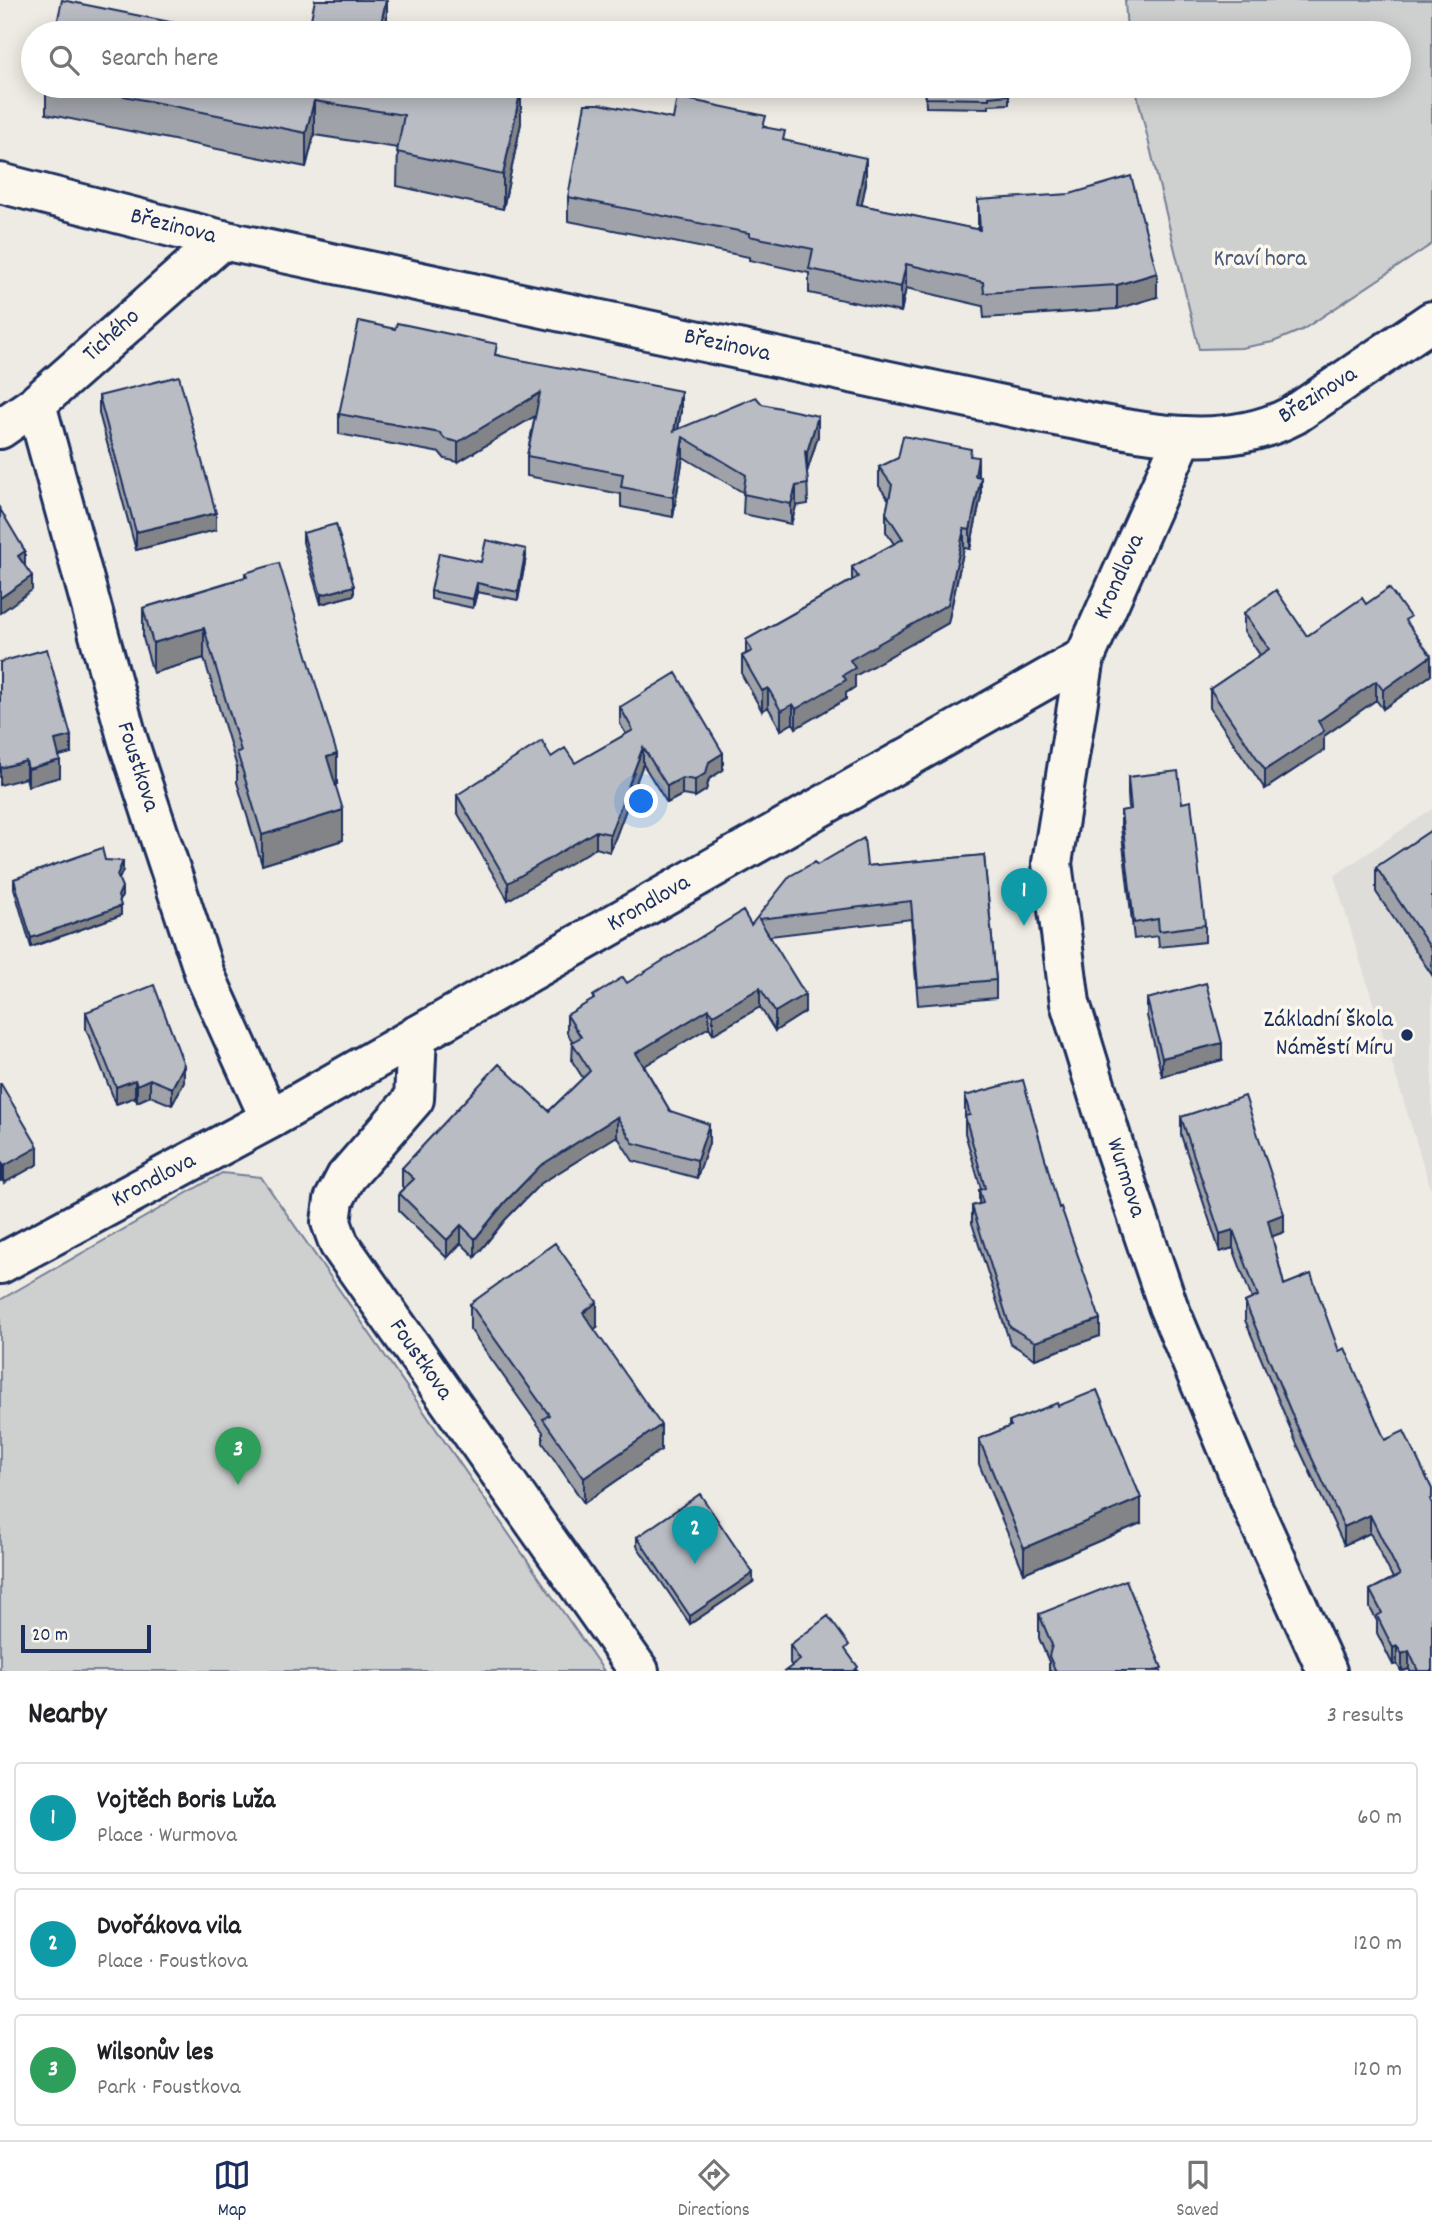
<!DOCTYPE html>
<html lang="en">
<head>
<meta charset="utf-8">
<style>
  body { margin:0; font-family:Dekko,sans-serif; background:#f2f2f2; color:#202124 }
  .scale { position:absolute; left:21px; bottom:18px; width:130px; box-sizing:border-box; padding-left:7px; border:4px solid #1b2f5e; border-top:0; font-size:19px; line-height:24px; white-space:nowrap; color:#1b2f5e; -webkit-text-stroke:5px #fbf7ec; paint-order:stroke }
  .you { position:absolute; left:642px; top:802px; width:24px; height:24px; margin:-18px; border:5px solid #fff; border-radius:50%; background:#1a73e8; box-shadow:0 0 0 10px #1a73e833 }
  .badge { display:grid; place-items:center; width:46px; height:46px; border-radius:50%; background:#1b2f5e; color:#fff; font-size:23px; font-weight:700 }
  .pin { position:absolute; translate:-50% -58px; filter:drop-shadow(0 2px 4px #0008) }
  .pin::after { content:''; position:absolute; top:37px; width:24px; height:21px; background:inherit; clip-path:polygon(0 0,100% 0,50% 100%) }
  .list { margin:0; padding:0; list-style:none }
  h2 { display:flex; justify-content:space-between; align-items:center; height:91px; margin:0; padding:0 28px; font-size:30px }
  h2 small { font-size:23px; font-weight:400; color:#757577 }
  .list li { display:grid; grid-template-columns:46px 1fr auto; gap:21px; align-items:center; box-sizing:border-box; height:112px; margin:0 14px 14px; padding:0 14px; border:2px solid #e0e0e0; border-radius:7px }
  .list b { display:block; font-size:26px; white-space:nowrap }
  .list p { margin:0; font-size:23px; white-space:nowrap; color:#757577 }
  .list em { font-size:23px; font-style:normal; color:#757577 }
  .icon { flex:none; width:38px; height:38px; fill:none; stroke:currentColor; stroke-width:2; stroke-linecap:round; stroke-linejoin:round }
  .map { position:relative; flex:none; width:1432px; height:1671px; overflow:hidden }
  .search { position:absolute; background:#fff; box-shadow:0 4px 18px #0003; left:21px; right:21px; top:21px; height:77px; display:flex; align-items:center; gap:18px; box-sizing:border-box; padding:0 24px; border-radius:38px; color:#757577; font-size:26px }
  .sheet { height:469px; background:#fff }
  nav { display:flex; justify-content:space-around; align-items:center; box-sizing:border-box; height:98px; border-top:2px solid #e0e0e0; background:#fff; font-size:19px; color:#757577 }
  nav a { display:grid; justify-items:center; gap:4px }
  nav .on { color:#1b2f5e }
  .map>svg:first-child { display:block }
  .built { fill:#deddda }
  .green { fill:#cecfcf; stroke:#747f96; stroke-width:2 }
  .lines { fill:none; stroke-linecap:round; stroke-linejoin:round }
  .street-casing { stroke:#1b2f5e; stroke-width:44 }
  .secondary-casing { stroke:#1b2f5e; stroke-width:44 }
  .street { stroke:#fbf7ec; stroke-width:38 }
  .secondary { stroke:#fbf7ec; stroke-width:38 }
  .wall { fill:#9fa2a8; stroke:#1b2f5e; stroke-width:2 }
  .shaded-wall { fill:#828488; stroke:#1b2f5e; stroke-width:2 }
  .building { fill:#b9bcc3; stroke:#1b2f5e; stroke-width:2 }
  .poi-dot { fill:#1b2f5e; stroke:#fbf7ec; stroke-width:2.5 }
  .labels { text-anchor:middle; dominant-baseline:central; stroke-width:7; stroke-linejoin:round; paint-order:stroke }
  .street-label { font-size:24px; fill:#1b2f5e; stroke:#fbf7ec }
  .park-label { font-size:24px; fill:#48577a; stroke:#fbf7ec }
  .poi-label { font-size:24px; fill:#1b2f5e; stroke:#fbf7ec; text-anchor:end }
</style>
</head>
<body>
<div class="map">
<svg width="1432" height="1671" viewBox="0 0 1432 1671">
  <rect width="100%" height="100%" fill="#eeebe4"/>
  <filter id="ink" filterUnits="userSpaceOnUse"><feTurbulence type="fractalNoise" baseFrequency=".0143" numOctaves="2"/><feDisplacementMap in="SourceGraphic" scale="14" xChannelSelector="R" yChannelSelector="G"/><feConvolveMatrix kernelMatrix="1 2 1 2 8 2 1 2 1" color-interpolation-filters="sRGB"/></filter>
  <g filter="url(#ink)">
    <path class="built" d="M1432,809V1193L1334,876Z"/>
    <path class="green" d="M1125,0H1432V244L1302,330L1273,342L1241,348L1199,349L1135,86H1399V33H1127Z
      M222,1173L261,1177L604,1671H0V1300Z"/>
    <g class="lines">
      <g class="street-casing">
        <path id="street" d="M36,404L128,741L205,975L270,1119
          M0,429L36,404L222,240
          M1183,437L1085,657L1052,863L1070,1003L1115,1150L1168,1306L1253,1508L1327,1671
          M417,1035L414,1099L346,1177L334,1200L331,1222L339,1244L639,1671
          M0,1264L270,1119L1085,657"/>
      </g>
      <g class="secondary-casing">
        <path id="secondary" d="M0,183L222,240L1045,414C1127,428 1216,456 1294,415L1432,321"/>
      </g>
      <use href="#street" class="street"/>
      <use href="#secondary" class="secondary"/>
    </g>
    <path class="wall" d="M46,86H505L521,123L503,209L397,186L398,148L314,135L306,167L46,114Z
      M925,86H1009V104L989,105V108L926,107Z
      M673,119L766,127L785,141L866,183L861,205L978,230V200L1157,297L1117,309L984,318L983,306L906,288L901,312L809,293V273L749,260V257L568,221V197Z
      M497,355L681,411L678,430L762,404L818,436L807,472L808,504L796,506L791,524L743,514L744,493L683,457L673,517L621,507V494L527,476V456L535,416L458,462L445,459L440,453L339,434V414Z
      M99,396L216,530L136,550L99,413Z
      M971,456L978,476L981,496L970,549L964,548L948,623L855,676V687L846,693V699L796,728L793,723L781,730L768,707L762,711L742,675V656L746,654V640L852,580V567L894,544L886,532V513L889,500L879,486V467Z
      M303,533L354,595L321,604L303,542Z
      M526,557L518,600L477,592L473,608L431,599V591L481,562Z
      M245,573L337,784H335L343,840L262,865L237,782V767L204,658L153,673L143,638V608L245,577Z
      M1366,604L1410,626L1431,675L1383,709L1376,700L1324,736V750L1265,789L1210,708V689L1260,655L1244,631V613L1307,636Z
      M0,662L71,753L59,756L60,777L28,786Z
      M620,707L723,770L709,779L706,790L695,797L682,795L667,803L643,764L610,852L596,848L508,900L457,812V795L575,763L626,734L620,724Z
      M1128,777L1182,803L1205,925V942L1159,947L1158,936L1134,939L1121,827V811L1129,810L1128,794Z
      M1432,834V975L1376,892V867Z
      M984,855L996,980V998L918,1005L911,919L770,936L805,1012L775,1031L760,1007L713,1034L709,1027L644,1066L670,1111L709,1143L697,1178L633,1161L617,1136L540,1184L505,1220L475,1257L461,1243L447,1258L399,1211V1193L404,1188L402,1186V1168L549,1111L583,1078L572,1061L573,1042L567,1033V1015L593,1000V996L627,983L751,925L817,865L867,866Z
      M105,860L123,870L118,880L122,896L119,901L121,915L31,947L14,888V879Z
      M1147,999L1222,1060L1162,1076L1147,1016Z
      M86,1012L184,1082L172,1105L150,1096L137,1102L135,1097L116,1104L86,1029Z
      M0,1084L38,1164L4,1183L2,1180L0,1181Z
      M965,1096L1059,1208L1100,1336L1035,1359L1010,1343L972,1223V1206L979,1204V1190L981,1189L965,1133Z
      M1181,1117L1284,1232L1272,1236L1284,1285L1311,1274L1432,1671H1410L1409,1669L1404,1671H1401L1397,1664L1393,1665L1377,1633V1621L1370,1608V1590L1393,1578L1370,1533L1344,1545L1296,1442L1245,1320V1302L1252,1299L1233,1248L1220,1252L1181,1135Z
      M470,1304L597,1327L594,1329L661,1450L584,1503L543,1443V1432L470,1329Z
      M1009,1422L1141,1523L1024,1573L979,1464V1439L1009,1427Z
      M637,1537L753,1582L690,1624L637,1546Z
      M1039,1614L1162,1671H1049V1662L1039,1638Z
      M790,1645L849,1655L858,1671L792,1666L790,1663Z"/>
    <path class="shaded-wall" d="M386,0H387V33H379Z
      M521,89V123L503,209V175Z
      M314,101V135L306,167V133Z
      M866,158V183L857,229V204Z
      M906,264V288L901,312V287Z
      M1157,273V297L1117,309V285Z
      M681,391V411L674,452V431Z
      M540,393V413L458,462V442Z
      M818,416V436L807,472V452Z
      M683,437V457L673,517V497Z
      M978,457V477L975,476Z
      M981,477V496L970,549V530Z
      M796,486V506L791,524V504Z
      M216,513V530L136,550V532Z
      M964,529V548L948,623L855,676V687L846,693V699L796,728V709L843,675L850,660Z
      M526,549V557L518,600V592Z
      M25,551V566L18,556Z
      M32,576V590L0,613V598Z
      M477,583V592L473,608V599Z
      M354,586V595L321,604V595Z
      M204,628V658L153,673V643Z
      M1431,656V675L1383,709V690Z
      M1376,681V700L1324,736V750L1265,789V770L1318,721Z
      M768,688V707L762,711V691Z
      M793,704V723L781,730V711Z
      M71,736V753L55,757V740Z
      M643,747V764L610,852V834Z
      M723,753V770L709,779L706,790L695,797V780L709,762Z
      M337,754V784L327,787V757Z
      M60,760V777L28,786V769Z
      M26,761V778L0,785V768Z
      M682,778V795L667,803V786Z
      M343,810V840L262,865V835Z
      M596,831V848L508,900V883Z
      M123,861V870L117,884V875Z
      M122,887V896L118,904V896Z
      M121,906V915L31,947V938Z
      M760,988V1007L713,1034V1015Z
      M805,994V1012L775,1031V1012Z
      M709,1009V1027L636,1071V1053Z
      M1222,1043V1060L1162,1076V1058Z
      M184,1065V1082L172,1105V1088Z
      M150,1079V1096L137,1102V1085Z
      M135,1080V1097L116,1104V1087Z
      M617,1117V1136L540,1184L505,1220L475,1257V1239L505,1202L540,1166Z
      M709,1124V1143L697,1178V1160Z
      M38,1147V1164L4,1183V1166Z
      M2,1163V1180L0,1181V1164Z
      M1284,1214V1232L1268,1238V1220Z
      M461,1225V1243L447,1258V1240Z
      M1233,1230V1248L1220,1252V1234Z
      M597,1302V1327L583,1338V1313Z
      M1100,1319V1336L1035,1359V1342Z
      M661,1425V1450L584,1503V1478Z
      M1141,1498V1523L1024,1573V1548Z
      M1370,1515V1533L1344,1545V1527Z
      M753,1573V1582L690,1624V1616Z
      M1397,1646V1664L1393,1665V1648Z
      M1409,1651V1669L1402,1671V1654Z"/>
    <path class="building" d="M62,0L224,33H55Z
      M315,0H386L379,33H308Z
      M75,86H505L521,89L503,175L397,152L404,115L314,101L306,133Z
      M925,86H1009V95L989,97V99L926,98Z
      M677,97L766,116L763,127L785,131L783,140L866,158L857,204L980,230L978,200L1070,194L1131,176L1157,273L1117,285L984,293L983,282L906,264L901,287L809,269L813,249L749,236V233L568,197L585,104H600L673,119Z
      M359,321L395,329L397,323L497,344L495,355L681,391L674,431L756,397L762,404L818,416L807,452L805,451L808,484L796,486L791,504L743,494L746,475L683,437L673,497L621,487L623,474L527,456L540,393L458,442L445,439L440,433L339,414Z
      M179,376L216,513L136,532L99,396Z
      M903,436L971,449L970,456L978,457L975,476L981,477L970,530L964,529L948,604L850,660L855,668L843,675L846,680L796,709L793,704L781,711L768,688L762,691L742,656L752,651L746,640L858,577L852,567L903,539L886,513L892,485L879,467L898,458Z
      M0,509L25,551L18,556L32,576L0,598Z
      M336,524L354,586L321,595L303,533Z
      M486,540L526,549L518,592L477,583L473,599L431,591L439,553L481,562Z
      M279,563L337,754L327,757L343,810L262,835L237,752L241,751L204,628L153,643L143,608L247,577L245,573Z
      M1389,588L1410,617L1405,620L1431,656L1383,690L1376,681L1318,721L1324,731L1265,770L1210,689L1269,649L1244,613L1276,590L1307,636L1362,598L1366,604Z
      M47,649L71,736L55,740L60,760L28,769L26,761L0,768V662Z
      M676,673L723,753L709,762L706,773L695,780L682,778L667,786L643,747L610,834L596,831L508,883L457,795L542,741L551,757L565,748L575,763L633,730L620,707Z
      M1178,771L1182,803L1191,801L1205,925L1159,931L1158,919L1134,923L1121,811L1131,809L1128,777Z
      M1430,831L1432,834V950L1376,867Z
      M864,838L867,866L984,855L996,980L918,987L911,901L759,919L805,994L775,1012L760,988L713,1015L709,1009L636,1053L670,1111L709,1124L697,1160L633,1143L617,1117L540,1166L505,1202L475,1239L461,1225L447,1240L399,1193L414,1179L402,1168L499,1064L549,1111L590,1071L572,1042L581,1037L567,1015L594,999L593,996L623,977L627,983L743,911L751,925L790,876L815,862L817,865Z
      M102,848L105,860L123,861L117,875L122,887L118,896L121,906L31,938L14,879Z
      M1206,983L1222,1043L1162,1058L1147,999Z
      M154,985L184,1065L172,1088L150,1079L137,1085L135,1080L116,1087L86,1012Z
      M1023,1080L1059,1208L1061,1207L1100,1319L1035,1342L1010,1327L972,1206L983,1203L979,1190L985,1188L965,1116L970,1115L965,1096Z
      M0,1084H1L38,1147L4,1166L2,1163L0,1164Z
      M1245,1096L1284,1214L1268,1220L1284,1285L1311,1274L1339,1351L1345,1348L1385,1440L1404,1431L1432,1489V1498L1430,1499L1432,1504V1671H1418L1409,1651L1402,1654L1397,1646L1393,1648L1377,1616L1382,1613L1370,1590L1400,1575L1370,1515L1344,1527L1296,1424L1245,1302L1258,1296L1233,1230L1220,1234L1181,1117Z
      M555,1243L597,1302L583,1313L661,1425L584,1478L543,1419L549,1415L470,1304Z
      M1097,1390L1141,1498L1024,1548L979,1439L1011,1426L1009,1422L1057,1403L1058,1406Z
      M700,1494L753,1573L690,1616L637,1537Z
      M1126,1580L1162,1668L1154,1671H1057L1055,1670L1049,1656L1052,1645L1039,1614Z
      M828,1616L849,1645L845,1649L858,1667L854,1671H785L800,1660L790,1645Z"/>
  </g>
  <circle class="poi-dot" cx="1407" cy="1035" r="7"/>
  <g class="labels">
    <g class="street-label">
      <text transform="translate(173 227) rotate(14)">Březinova</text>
      <text transform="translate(112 336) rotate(-42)">Tichého</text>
      <text transform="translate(727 346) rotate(12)">Březinova</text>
      <text transform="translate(1318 396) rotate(-32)">Březinova</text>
      <text transform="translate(1120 577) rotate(-66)">Krondlova</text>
      <text transform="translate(137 767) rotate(72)">Foustkova</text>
      <text transform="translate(649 904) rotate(-30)">Krondlova</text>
      <text transform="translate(1125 1178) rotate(72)">Wurmova</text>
      <text transform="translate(154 1181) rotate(-28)">Krondlova</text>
      <text transform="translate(420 1360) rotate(55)">Foustkova</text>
    </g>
    <g class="park-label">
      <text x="1260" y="260">Kraví hora</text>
    </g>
    <g class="poi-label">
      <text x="1393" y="1021">Základní škola<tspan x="1393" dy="28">Náměstí Míru</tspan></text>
    </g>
  </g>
</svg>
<div class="scale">20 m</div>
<div class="you"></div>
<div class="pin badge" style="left:1024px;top:926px;background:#0f9aa8">1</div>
<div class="pin badge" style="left:695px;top:1564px;background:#0f9aa8">2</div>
<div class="pin badge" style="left:238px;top:1485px;background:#2e9e5b">3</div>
<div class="search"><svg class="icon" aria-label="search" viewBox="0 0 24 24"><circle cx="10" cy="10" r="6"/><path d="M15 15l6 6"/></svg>Search here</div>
</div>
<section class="sheet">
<h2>Nearby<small>3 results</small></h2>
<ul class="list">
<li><span class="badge" style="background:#0f9aa8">1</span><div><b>Vojtěch Boris Luža</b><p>Place · Wurmova</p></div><em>60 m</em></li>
<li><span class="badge" style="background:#0f9aa8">2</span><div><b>Dvořákova vila</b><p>Place · Foustkova</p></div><em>120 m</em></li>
<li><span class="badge" style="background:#2e9e5b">3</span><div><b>Wilsonův les</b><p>Park · Foustkova</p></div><em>120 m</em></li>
</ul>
</section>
<nav>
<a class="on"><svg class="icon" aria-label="map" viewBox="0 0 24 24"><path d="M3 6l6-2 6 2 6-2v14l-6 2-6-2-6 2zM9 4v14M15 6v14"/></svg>Map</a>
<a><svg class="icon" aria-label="directions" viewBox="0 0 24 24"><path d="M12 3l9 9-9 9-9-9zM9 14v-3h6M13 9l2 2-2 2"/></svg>Directions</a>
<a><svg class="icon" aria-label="saved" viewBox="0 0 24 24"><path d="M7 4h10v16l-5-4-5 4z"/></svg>Saved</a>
</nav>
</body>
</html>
